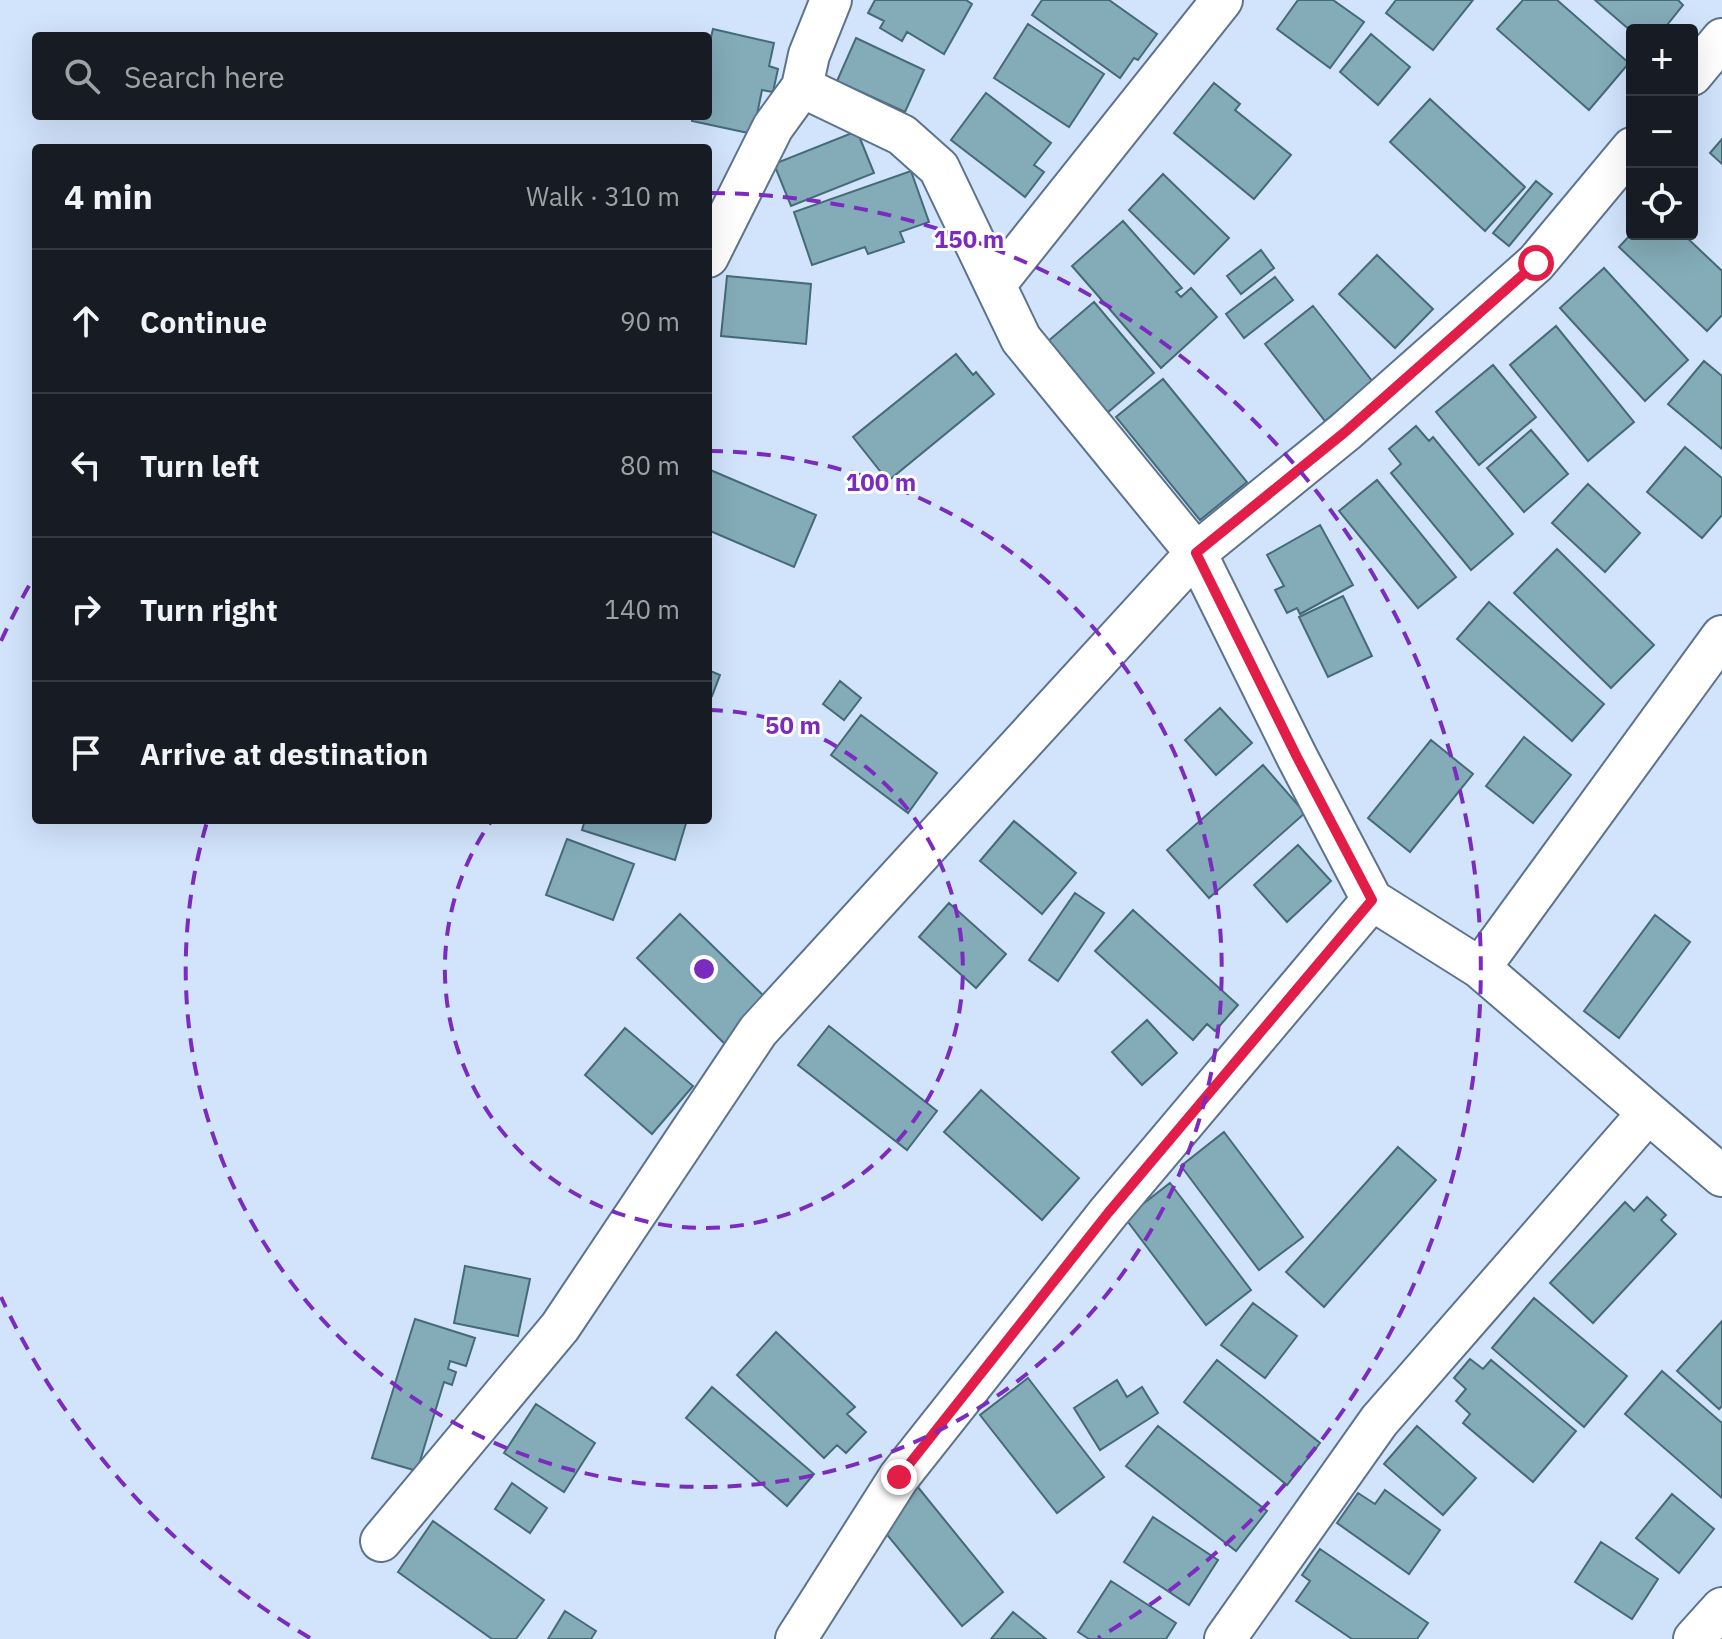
<!DOCTYPE html>
<html lang="en">
<head>
<meta charset="utf-8">
<style>
  body { margin:0; font-family:"IBM Plex Sans",sans-serif; background:#242831; color:#f1f3f6 }
  .controls { position:absolute; right:24px; top:24px; display:grid; overflow:hidden; border-radius:8px; box-shadow:0 8px 32px #0002 }
  .controls button { width:72px; height:72px; display:grid; place-items:center; padding:0; border:0; border-bottom:2px solid #363941; background:#171b24; color:#f1f3f6; font:40px sans-serif }
  .stop { position:absolute; width:24px; height:24px; margin:-18px; border:6px solid #e11d48; border-radius:50%; background:#fff }
  .stop.end { background:#e11d48; border-color:#fff; box-shadow:0 2px 8px #0008 }
  .list { margin:0; padding:0; list-style:none }
  h2 { display:flex; justify-content:space-between; align-items:center; height:104px; margin:0; padding:0 32px; font-size:34px }
  h2 small { font-size:26px; font-weight:400; color:#9ea1a6 }
  .list li { display:grid; grid-template-columns:52px 1fr auto; gap:24px; align-items:center; box-sizing:border-box; height:144px; padding:0 32px; border-top:2px solid #363941 }
  .list b { display:block; font-size:30px; white-space:nowrap }
  .list em { font-size:26px; font-style:normal; color:#9ea1a6 }
  .icon { flex:none; width:44px; height:44px; fill:none; stroke:currentColor; stroke-width:2; stroke-linecap:round; stroke-linejoin:round }
  .map { position:relative; flex:none; width:1722px; height:1639px; overflow:hidden }
  .search { position:absolute; background:#171b24; box-shadow:0 8px 32px #0002; left:32px; top:32px; width:680px; height:88px; display:flex; align-items:center; gap:20px; box-sizing:border-box; padding:0 28px; border-radius:8px; color:#9ea1a6; font-size:30px }
  .panel { position:absolute; background:#171b24; box-shadow:0 8px 32px #0002; left:32px; top:144px; width:680px; height:680px; border-radius:8px }
  .map>svg:first-child { display:block }
  .building { fill:#83abb8; stroke:#456b77; stroke-width:2 }
  .lines { fill:none; stroke-linecap:round; stroke-linejoin:round }
  .minor-casing { stroke:#5d738d; stroke-width:44 }
  .minor { stroke:#fff; stroke-width:40 }
  .route { stroke:#e11d48; stroke-width:10 }
  .ring { fill:none; stroke:#7b2cbf; stroke-width:4; stroke-dasharray:14 10 }
  .centre { fill:#7b2cbf; stroke:#fff; stroke-width:4 }
  .ring-label { font-size:24px; text-anchor:middle; font-weight:bold; fill:#7b2cbf; stroke:#fff; stroke-width:6; stroke-linejoin:round; paint-order:stroke }
</style>
</head>
<body>
<div class="map">
<svg width="1722" height="1639" viewBox="0 0 1722 1639">
  <rect width="100%" height="100%" fill="#d1e4fc"/>
  <path class="building" d="M875,0H966L972,4L944,54L907,32L902,41L880,28L884,21L868,13Z
    M1042,0H1109L1157,34L1138,60L1134,58L1120,78L1032,15Z
    M1298,0H1333L1364,22L1330,68L1277,29Z
    M1396,0H1473L1433,50L1386,13Z
    M1523,0H1557L1629,63L1589,110L1497,29Z
    M1595,0H1678L1683,5L1663,30L1632,32Z
    M1028,24L1104,74L1069,127L994,78Z
    M713,29L774,43L769,66L778,69L773,92L762,90L753,134L692,121L693,116H708V49Z
    M1371,34L1410,67L1378,105L1340,72Z
    M856,38L924,70L905,112L837,81Z
    M1214,83L1240,104L1235,110L1291,155L1254,199L1174,133Z
    M986,93L1051,143L1034,165L1044,172L1025,197L951,140Z
    M1430,99L1525,187L1485,231L1390,142Z
    M857,131L874,173L791,206L774,164Z
    M1722,139V164L1710,153Z
    M911,171L929,222L900,232L904,242L868,254L865,247L812,265L794,212Z
    M1163,174L1229,238L1194,274L1129,210Z
    M1536,181L1552,194L1509,246L1493,233Z
    M1123,221L1182,288L1176,292L1181,297L1191,288L1217,317L1161,368L1072,266Z
    M1632,233L1683,234L1722,271V315L1707,331L1619,247Z
    M1261,250L1274,268L1241,294L1227,276Z
    M1377,255L1433,309L1395,348L1339,294Z
    M1604,268L1688,360L1645,401L1560,308Z
    M727,276L811,284L806,344L721,336Z
    M1275,277L1293,300L1244,338L1226,314Z
    M1094,302L1154,373L1107,413L1047,342Z
    M1313,306L1373,382L1325,421L1265,344Z
    M1556,326L1634,422L1588,461L1510,365Z
    M956,354L973,375L976,372L994,394L888,481L853,437Z
    M1704,361L1722,376V449L1668,404Z
    M1493,365L1536,417L1479,465L1436,412Z
    M1163,379L1247,482L1200,520L1116,417Z
    M1416,426L1429,441L1433,437L1513,534L1471,570L1391,473L1401,464L1389,449Z
    M1531,430L1568,474L1524,512L1487,468Z
    M1685,447L1722,478V515L1702,538L1647,492Z
    M708,469L816,515L794,567L708,530Z
    M1377,480L1456,577L1418,608L1339,511Z
    M1588,484L1640,533L1605,572L1552,523Z
    M1320,525L1353,585L1300,614L1297,608L1287,613L1275,590L1284,586L1267,555Z
    M1557,549L1654,645L1611,688L1514,593Z
    M1343,596L1372,656L1328,677L1299,617Z
    M1489,602L1604,704L1572,741L1457,639Z
    M708,670L720,675L712,696L708,694Z
    M840,681L861,698L844,720L823,704Z
    M1220,708L1252,743L1216,775L1185,740Z
    M861,715L937,773L908,813L831,755Z
    M1524,737L1571,775L1533,823L1486,786Z
    M1431,740L1473,774L1410,852L1368,818Z
    M1263,765L1305,813L1209,898L1167,850Z
    M585,820H687L675,860L582,830Z
    M1014,821L1076,873L1042,914L980,861Z
    M567,839L634,864L613,920L546,895Z
    M1298,845L1331,881L1287,922L1254,885Z
    M1075,893L1104,913L1058,981L1029,960Z
    M949,903L1006,954L976,988L919,937Z
    M1133,910L1238,1005L1215,1031L1207,1024L1193,1040L1095,951Z
    M680,914L770,1002L727,1046L637,958Z
    M1655,915L1690,942L1619,1038L1584,1011Z
    M1147,1020L1177,1053L1142,1085L1112,1052Z
    M829,1026L937,1111L907,1150L798,1065Z
    M625,1028L693,1086L652,1134L585,1075Z
    M981,1090L1079,1178L1042,1220L944,1132Z
    M1224,1132L1303,1237L1259,1270L1181,1166Z
    M1398,1147L1436,1180L1324,1307L1286,1272Z
    M1170,1183L1251,1290L1206,1325L1125,1218Z
    M1647,1197L1666,1215L1661,1220L1676,1234L1593,1323L1550,1283L1625,1202L1634,1211Z
    M465,1266L530,1279L518,1336L454,1323Z
    M1534,1298L1627,1376L1584,1427L1492,1348Z
    M1253,1303L1297,1336L1265,1378L1221,1345Z
    M415,1319L475,1338L466,1366L450,1361L448,1369L456,1372L452,1385L444,1382L417,1471L372,1458Z
    M1722,1321V1406L1719,1409L1677,1371Z
    M776,1332L855,1407L847,1414L866,1432L846,1453L837,1445L824,1458L737,1375Z
    M1470,1359L1483,1369L1491,1360L1576,1431L1533,1482L1463,1423L1470,1414L1456,1401L1466,1389L1454,1378Z
    M1217,1360L1320,1443L1287,1485L1184,1402Z
    M1662,1371L1722,1423V1498L1625,1414Z
    M1028,1378L1104,1477L1057,1513L980,1415Z
    M1117,1380L1127,1397L1142,1387L1158,1413L1100,1450L1074,1408Z
    M712,1387L814,1474L787,1506L686,1418Z
    M536,1404L595,1443L564,1492L504,1453Z
    M1158,1426L1267,1511L1236,1551L1126,1466Z
    M1417,1426L1476,1478L1443,1515L1384,1464Z
    M512,1483L547,1508L530,1533L495,1509Z
    M917,1486L1003,1592L962,1626L875,1520Z
    M1385,1490L1440,1530L1409,1574L1337,1523L1358,1493L1375,1504Z
    M1672,1494L1714,1529L1679,1573L1636,1538Z
    M1153,1517L1218,1560L1189,1605L1124,1562Z
    M433,1521L544,1600L516,1639H492L398,1572Z
    M1601,1542L1658,1579L1632,1619L1575,1582Z
    M1320,1549L1428,1623L1417,1639H1352L1296,1601L1310,1581L1302,1575Z
    M1111,1581L1176,1623L1166,1639H1089L1078,1632Z
    M565,1611L596,1631L591,1639H548Z
    M1013,1612L1046,1639H991Z"/>
  <g class="lines">
    <g class="minor-casing">
      <path id="minor" d="M1692,75L1722,39
        M802,87L902,135L939,168L1021,339L1196,553L1297,757L1372,900L1480,968L1722,1176
        M708,257L773,127L802,87L809,55L831,0
        M995,285L1222,0
        M1480,968L1722,636
        M381,1541L560,1327L758,1031L1196,553L1345,432L1536,263L1632,148
        M796,1639L899,1477L1108,1213L1372,900
        M1225,1639L1379,1421L1648,1113
        M1694,1639L1722,1608"/>
    </g>
    <use href="#minor" class="minor"/>
  </g>
  <g class="lines">
    <path class="route" d="M899,1477L1108,1213L1372,900L1297,757L1196,553L1345,432L1536,263"/>
  </g>
  <g class="ring">
    <path d="M709 710A259 259 0 1 1 492 820"/>
    <path d="M709 451A518 518 0 1 1 207 822"/>
    <path d="M310 1638A776 776 0 0 1 1 1297M1 641A776 776 0 0 1 35 575M711 193A776 776 0 0 1 1098 1638"/>
  </g>
  <circle cx="704" cy="969" r="12" class="centre"/>
  <g class="ring-label">
    <text x="969" y="248">150 m</text>
    <text x="881" y="491">100 m</text>
    <text x="793" y="734">50 m</text>
  </g>
</svg>
<div class="controls">
<button>+</button>
<button>−</button>
<button><svg class="icon" aria-label="locate" viewBox="0 0 24 24"><circle cx="12" cy="12" r="6"/><path d="M12 2v4M12 18v4M2 12h4M18 12h4"/></svg></button>
</div>
<div class="stop" style="left:1536px;top:263px"></div>
<div class="stop end" style="left:899px;top:1477px"></div>
<div class="search"><svg class="icon" aria-label="search" viewBox="0 0 24 24"><circle cx="10" cy="10" r="6"/><path d="M15 15l6 6"/></svg>Search here</div>
<section class="panel">
<h2>4 min<small>Walk · 310 m</small></h2>
<ul class="list">
<li><svg class="icon" aria-label="ahead" viewBox="0 0 24 24"><path d="M12 20V5M6 11l6-6 6 6"/></svg><div><b>Continue</b></div><em>90 m</em></li>
<li><svg class="icon" aria-label="left" viewBox="0 0 24 24"><path d="M17 20v-9H6M10 6l-5 5 5 5"/></svg><div><b>Turn left</b></div><em>80 m</em></li>
<li><svg class="icon" aria-label="right" viewBox="0 0 24 24"><path d="M7 20v-9h11M14 6l5 5-5 5"/></svg><div><b>Turn right</b></div><em>140 m</em></li>
<li><svg class="icon" aria-label="arrive" viewBox="0 0 24 24"><path d="M6 21V4h12l-3 4 3 4H6"/></svg><div><b>Arrive at destination</b></div></li>
</ul>
</section>
</div>
</body>
</html>
